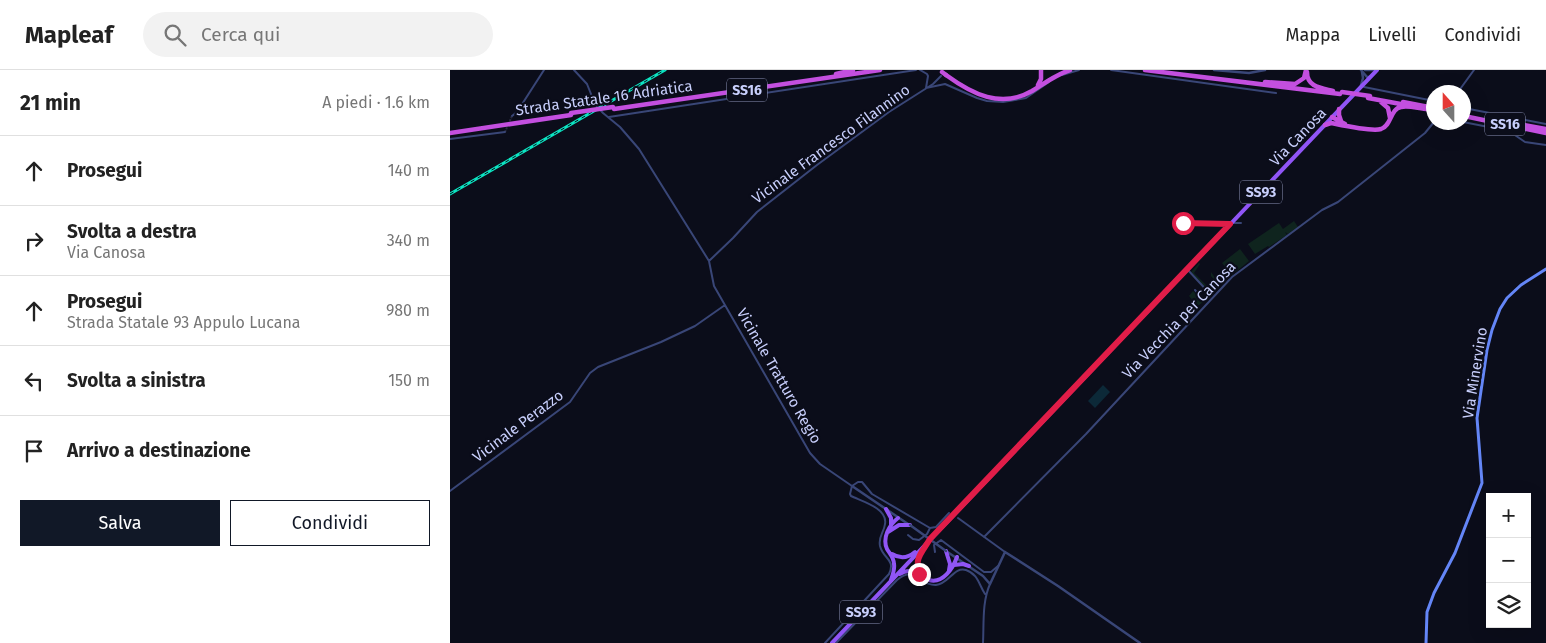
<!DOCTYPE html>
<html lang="it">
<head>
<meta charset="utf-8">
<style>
  body { margin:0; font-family:"Fira Sans",sans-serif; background:#f2f2f2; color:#222 }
  .controls { position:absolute; right:15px; bottom:15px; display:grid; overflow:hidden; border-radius:0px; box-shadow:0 5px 20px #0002 }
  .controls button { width:45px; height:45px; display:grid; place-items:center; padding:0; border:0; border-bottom:1px solid #e0e0e0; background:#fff; color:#222; font:25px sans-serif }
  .compass { position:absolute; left:976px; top:15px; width:45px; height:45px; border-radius:50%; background:#fff; box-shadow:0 5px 20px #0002; rotate:339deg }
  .stop { position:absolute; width:15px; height:15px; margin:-11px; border:4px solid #e11d48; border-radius:50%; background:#fff }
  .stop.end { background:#e11d48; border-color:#fff; box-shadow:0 1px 5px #0008 }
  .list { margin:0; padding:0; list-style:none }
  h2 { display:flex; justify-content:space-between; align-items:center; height:65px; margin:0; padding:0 20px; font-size:21px }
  h2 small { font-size:16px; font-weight:400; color:#767676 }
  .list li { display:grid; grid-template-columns:32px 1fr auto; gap:15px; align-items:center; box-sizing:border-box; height:70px; padding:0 20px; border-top:1px solid #e0e0e0 }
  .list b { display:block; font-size:19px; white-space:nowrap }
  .list p { margin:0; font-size:16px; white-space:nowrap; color:#767676 }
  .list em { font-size:16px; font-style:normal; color:#767676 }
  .actions { display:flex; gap:10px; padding:15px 20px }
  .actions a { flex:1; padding:11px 0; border:1px solid #111827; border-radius:0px; text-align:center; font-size:18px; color:#111827 }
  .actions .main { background:#111827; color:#fff }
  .icon { flex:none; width:28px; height:28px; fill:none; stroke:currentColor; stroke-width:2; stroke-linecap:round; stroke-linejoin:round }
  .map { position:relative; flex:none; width:1096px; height:573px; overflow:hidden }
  header { display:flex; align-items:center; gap:30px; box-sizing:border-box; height:70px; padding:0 25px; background:#fff; border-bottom:1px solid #e0e0e0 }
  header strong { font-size:24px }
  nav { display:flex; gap:28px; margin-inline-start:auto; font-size:18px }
  .search { width:350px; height:45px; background:#f2f2f2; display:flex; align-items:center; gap:12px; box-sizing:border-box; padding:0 18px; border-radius:28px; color:#767676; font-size:19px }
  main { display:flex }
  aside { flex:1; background:#fff }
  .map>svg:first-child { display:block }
  .green { fill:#0f241e }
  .water { fill:#0c2938 }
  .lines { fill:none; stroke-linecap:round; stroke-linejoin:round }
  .minor-tunnel { stroke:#272a3c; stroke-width:2; stroke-dasharray:2 1; stroke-linecap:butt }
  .minor { stroke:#394677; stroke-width:2 }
  .tertiary { stroke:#394677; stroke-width:2.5 }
  .secondary { stroke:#6486f7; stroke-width:3 }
  .primary { stroke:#9055f6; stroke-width:4 }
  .trunk { stroke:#c34fdf; stroke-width:4.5 }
  .rail-casing { stroke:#0ce4c2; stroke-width:3 }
  .rail { stroke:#0b0d1a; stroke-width:1; stroke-dasharray:4; stroke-linecap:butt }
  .tertiary-bridge { stroke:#394677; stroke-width:2.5 }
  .trunk-bridge { stroke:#c34fdf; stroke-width:4.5 }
  .route { stroke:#e11d48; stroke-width:6 }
  .labels { text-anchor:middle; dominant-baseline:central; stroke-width:4.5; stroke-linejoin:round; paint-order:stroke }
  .shield { fill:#0b0d1a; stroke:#8f95b8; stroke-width:1 }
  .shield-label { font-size:14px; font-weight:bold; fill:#c8cffc }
  .street-label { font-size:15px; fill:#c8cffc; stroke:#0b0d1a }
</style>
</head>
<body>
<header>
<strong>Mapleaf</strong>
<div class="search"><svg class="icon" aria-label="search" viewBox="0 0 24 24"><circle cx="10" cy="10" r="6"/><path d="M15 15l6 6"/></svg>Cerca qui</div>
<nav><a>Mappa</a><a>Livelli</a><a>Condividi</a></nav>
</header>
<main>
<aside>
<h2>21 min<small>A piedi · 1.6 km</small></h2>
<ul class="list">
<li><svg class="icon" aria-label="ahead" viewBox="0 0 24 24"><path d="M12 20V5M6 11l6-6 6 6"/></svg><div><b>Prosegui</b></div><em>140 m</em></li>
<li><svg class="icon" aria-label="right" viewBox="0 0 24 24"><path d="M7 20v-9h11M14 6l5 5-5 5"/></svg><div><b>Svolta a destra</b><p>Via Canosa</p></div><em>340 m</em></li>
<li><svg class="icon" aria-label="ahead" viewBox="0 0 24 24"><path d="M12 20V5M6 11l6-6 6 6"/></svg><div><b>Prosegui</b><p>Strada Statale 93 Appulo Lucana</p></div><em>980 m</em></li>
<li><svg class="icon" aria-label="left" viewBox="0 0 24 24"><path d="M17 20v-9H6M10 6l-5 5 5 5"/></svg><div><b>Svolta a sinistra</b></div><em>150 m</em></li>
<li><svg class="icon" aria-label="arrive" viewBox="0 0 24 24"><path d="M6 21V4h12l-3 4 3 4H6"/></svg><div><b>Arrivo a destinazione</b></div></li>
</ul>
<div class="actions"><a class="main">Salva</a><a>Condividi</a></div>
</aside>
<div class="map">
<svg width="1096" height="573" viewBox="0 0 1096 573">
  <rect width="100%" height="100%" fill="#0b0d1a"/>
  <path class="green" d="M844,151L848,157L838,164L835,162L837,165L819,177L818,176L805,184L798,174L829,153L833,159Z
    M790,179L799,191L782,205L772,193Z
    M749,193L750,194L744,203L760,219L766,212L761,206V202L770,215L762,225L741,202Z
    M743,221L753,232L748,236L739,226Z"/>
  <path class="water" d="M653,315L660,322L645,338L638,331Z"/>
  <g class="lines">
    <path class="minor-tunnel" d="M55,62L62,46"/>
    <path class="minor" d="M124,0L137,14L145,34L153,43L170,57L189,79L259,191L264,216L360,383L370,394L402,416
      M470,0L477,4L478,6L476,18
      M661,0L826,23
      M612,5L629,0
      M914,17L984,31
      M476,18L495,14L527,28L537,31L553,32L576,28L599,12
      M1008,22L1024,0
      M1014,38L1096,54
      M62,46L67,42L94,0
      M159,47L466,0
      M1013,52L1059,61L1075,72L1096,75
      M0,69L55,62
      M733,153L780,154
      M784,153H791
      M259,191L283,168L307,142L367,95L439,42L483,14L491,6
      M737,199L761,225L755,231L745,220
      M402,416L408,412H412L422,424L480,458L486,457L499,443
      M0,421L120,332L140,303L148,297L211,272L245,256L275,235
      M508,448L555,482
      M458,465L463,469L469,470L477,464L480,458
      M534,467L636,364L782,207L872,140L888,132L975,63L984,52
      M485,482L484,475L491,470L534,502H541L548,496
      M375,573L439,504C446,489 433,489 430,476C428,466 434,463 435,454C438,438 411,431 401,426L400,424L402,416
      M386,573L447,510C465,495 469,516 486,515C499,514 504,496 516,500C528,504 529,515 535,524
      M533,573C534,553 532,532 540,514"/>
    <path class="tertiary" d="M764,0L799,3L815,0
      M911,0L917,7H920
      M915,0H926
      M911,15L913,8L912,2
      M402,416L458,454
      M496,481L533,506L540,514L555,482L608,516L690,573"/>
    <path class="secondary" d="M976,573L977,542L984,523L1005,483L1032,413L1027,348L1037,280L1042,260L1050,239L1057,228L1071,215L1096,199"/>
    <path class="primary" d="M436,439L441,448V455
      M438,462L449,455H460
      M496,481L500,494L499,500
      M442,484C450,489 458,488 465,482
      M504,495L513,494L519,496
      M450,504C461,496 469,506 479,510C493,514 503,498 507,487
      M472,504C465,495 468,488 473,479
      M441,510C443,504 445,499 444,494C444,488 440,484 437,479C432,468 439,455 448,448
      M382,573L927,0"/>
    <path class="trunk" d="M695,0L890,24
      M857,2C857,17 871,18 883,21
      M386,4L403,0
      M496,5C522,24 551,39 582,21C595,13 605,5 620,0
      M815,12L845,14L854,8L856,0
      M588,15L591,9V0
      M918,28L956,35
      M931,32L938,38L940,48
      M953,32L984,38
      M164,39L430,0
      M889,39V45L891,51
      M1014,46L1096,63
      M882,47L895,54
      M1063,53L1096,59
      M875,55L881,53C891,55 922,62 931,59C942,55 940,39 951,37C959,35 970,39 978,39
      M0,63L121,45"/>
    <g class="rail-casing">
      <path id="rail" d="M0,124L215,0"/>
    </g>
    <use href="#rail" class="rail"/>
    <path class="tertiary-bridge" d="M460,455L496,481"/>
    <path class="trunk-bridge" d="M492,2L496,5
      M892,22L920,26
      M121,43L163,37"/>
  </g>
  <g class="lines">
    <path class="route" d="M469,504L474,507C461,491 471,484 480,469L780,154L733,153"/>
  </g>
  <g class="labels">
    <g class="shield">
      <rect x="277" y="8.5" width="40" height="23" rx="4"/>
      <rect x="1035" y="42.5" width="40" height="23" rx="4"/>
      <rect x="790" y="110.5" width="42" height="23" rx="4"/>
      <rect x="390" y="530.5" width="42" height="23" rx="4"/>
    </g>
    <g class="shield-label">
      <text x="297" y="20">SS16</text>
      <text x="1055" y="54">SS16</text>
      <text x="811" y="122">SS93</text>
      <text x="411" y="542">SS93</text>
    </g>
    <g class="street-label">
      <text transform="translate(154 28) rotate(-8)">Strada Statale 16 Adriatica</text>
      <text transform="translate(848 67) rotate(-46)">Via Canosa</text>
      <text transform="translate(381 74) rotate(-36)">Vicinale Francesco Filannino</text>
      <text transform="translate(729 250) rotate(-46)">Via Vecchia per Canosa</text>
      <text transform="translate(1025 303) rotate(-81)">Via Minervino</text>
      <text transform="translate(329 306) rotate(60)">Vicinale Tratturo Regio</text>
      <text transform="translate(68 356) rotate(-37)">Vicinale Perazzo</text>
    </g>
  </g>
</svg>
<div class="controls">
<button>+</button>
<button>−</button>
<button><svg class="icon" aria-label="layers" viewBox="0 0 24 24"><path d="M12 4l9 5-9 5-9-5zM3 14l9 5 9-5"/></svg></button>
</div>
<svg class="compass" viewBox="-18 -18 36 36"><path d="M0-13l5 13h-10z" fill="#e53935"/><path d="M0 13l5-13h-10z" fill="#767676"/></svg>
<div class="stop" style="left:733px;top:153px"></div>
<div class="stop end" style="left:469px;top:504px"></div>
</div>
</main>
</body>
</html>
